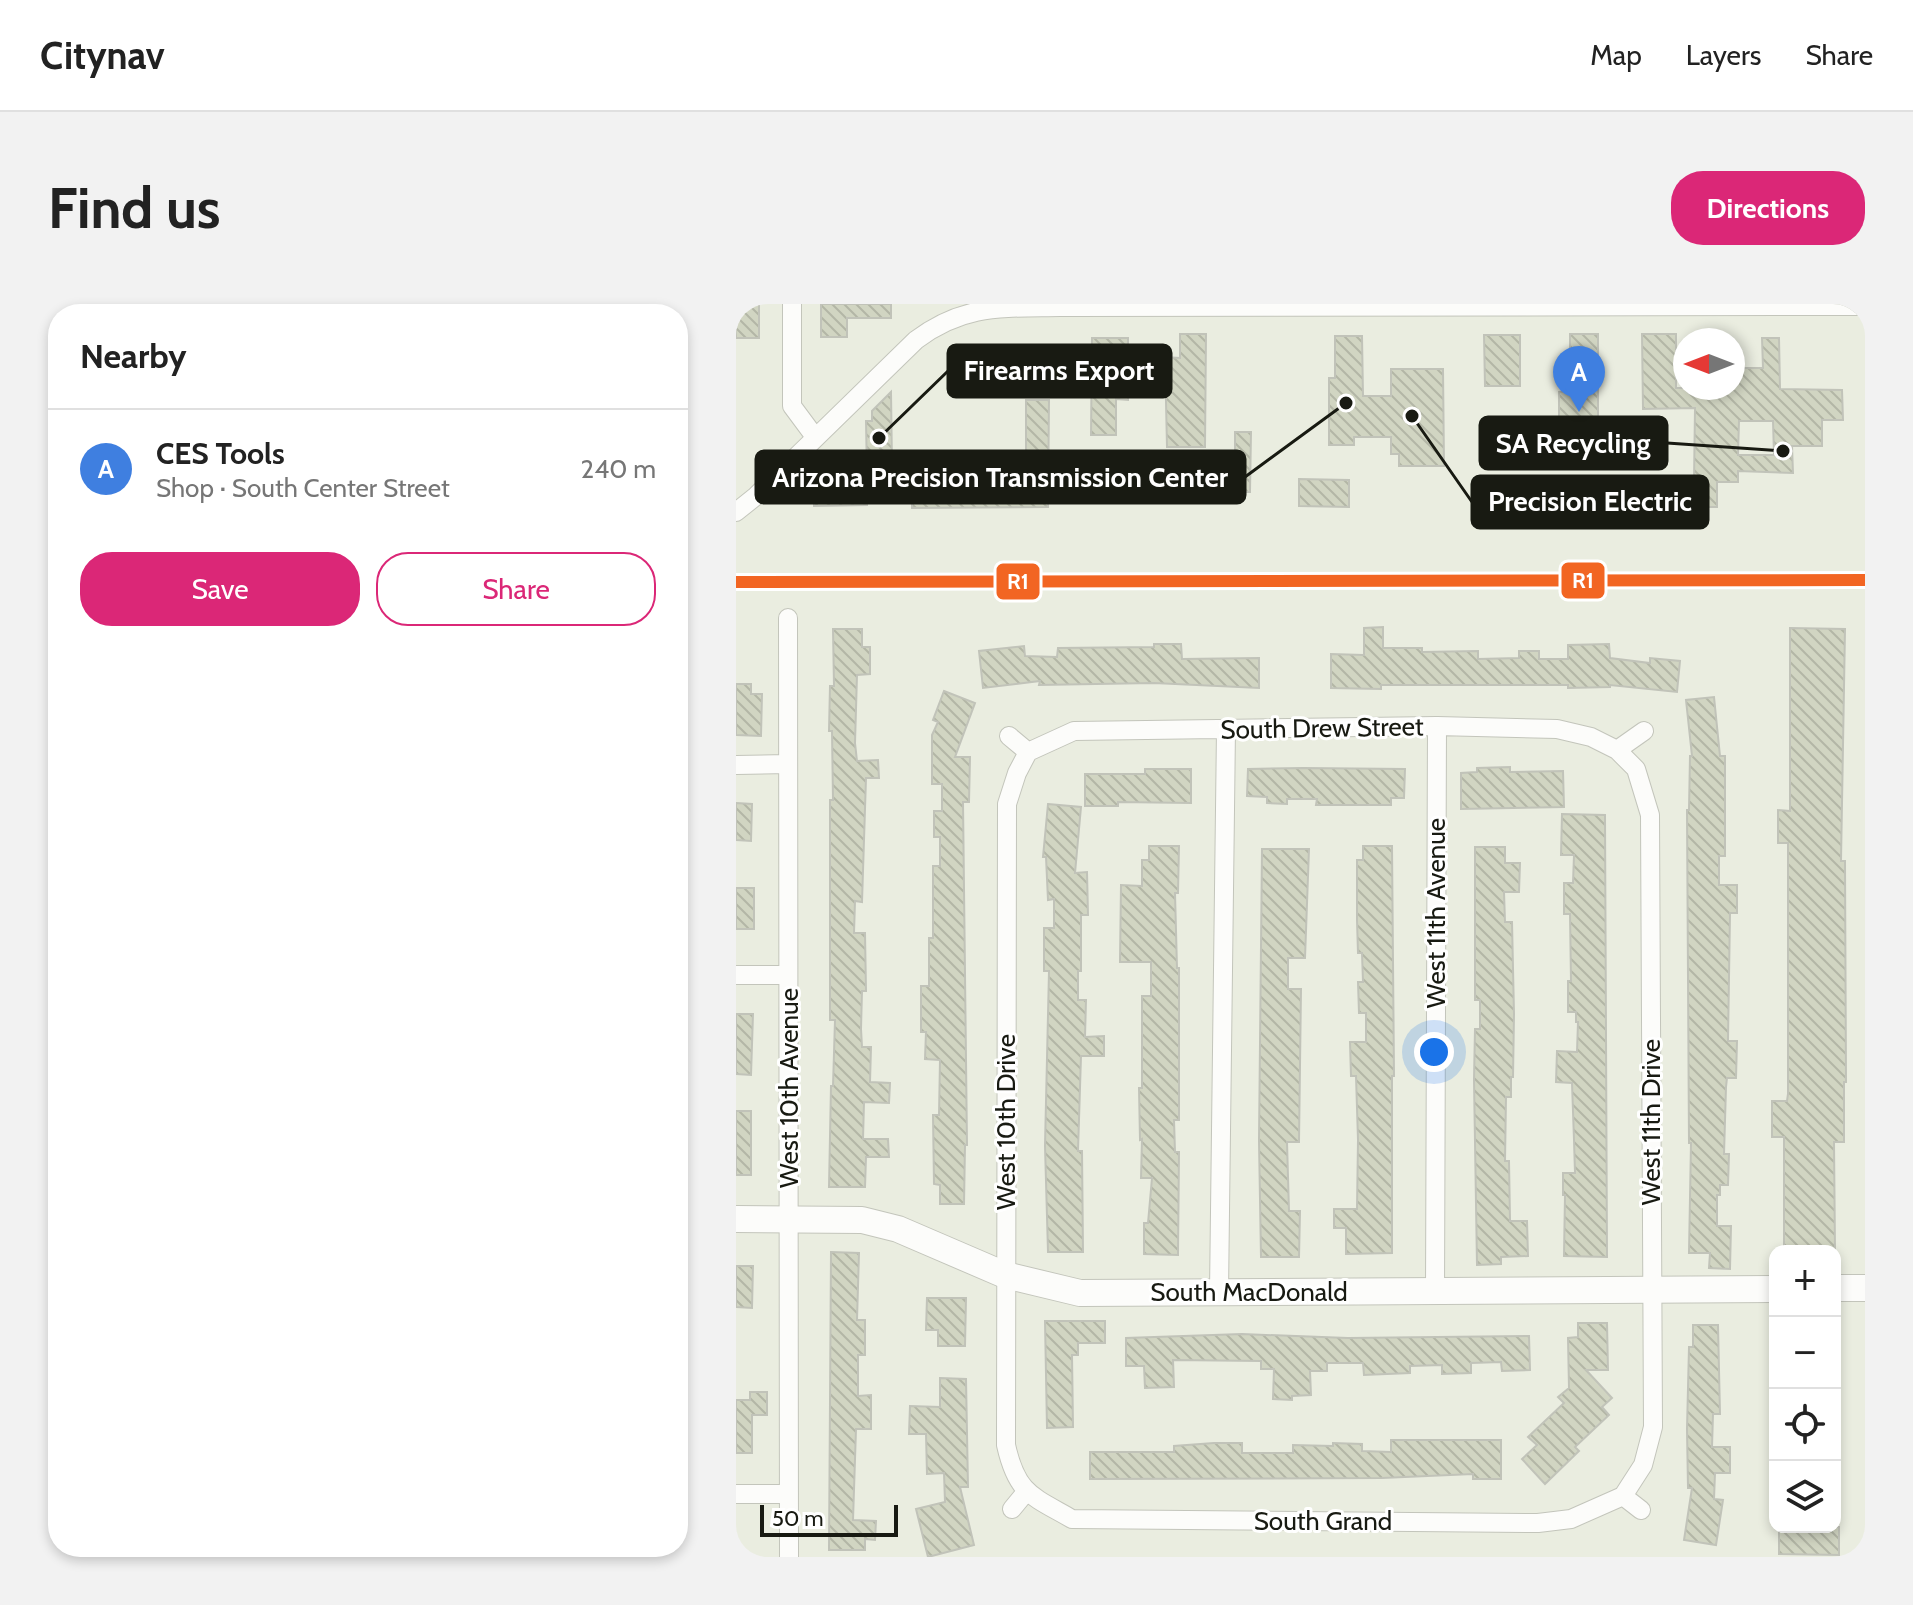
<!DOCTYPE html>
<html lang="en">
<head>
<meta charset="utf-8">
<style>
  body { margin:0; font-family:Cabin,sans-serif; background:#f2f2f2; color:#222 }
  .controls { position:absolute; right:24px; bottom:24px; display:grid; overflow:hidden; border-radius:16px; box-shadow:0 4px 12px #0003 }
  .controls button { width:72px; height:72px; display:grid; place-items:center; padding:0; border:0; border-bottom:2px solid #e0e0e0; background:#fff; color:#222; font:40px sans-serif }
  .compass { position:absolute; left:937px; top:24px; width:72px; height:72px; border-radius:50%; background:#fff; box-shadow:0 4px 12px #0003; rotate:270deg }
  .scale { position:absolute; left:24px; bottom:20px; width:138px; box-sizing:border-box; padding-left:8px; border:4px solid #181a12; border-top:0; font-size:22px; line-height:28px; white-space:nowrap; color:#181a12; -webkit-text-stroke:6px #fff; paint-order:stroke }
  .you { position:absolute; left:698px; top:748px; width:28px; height:28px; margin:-20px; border:6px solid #fff; border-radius:50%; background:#1a73e8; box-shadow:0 0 0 12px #1a73e833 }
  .badge { display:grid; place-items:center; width:52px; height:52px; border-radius:50%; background:#db2777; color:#fff; font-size:26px; font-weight:700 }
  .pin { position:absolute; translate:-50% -66px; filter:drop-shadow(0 2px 4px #0008) }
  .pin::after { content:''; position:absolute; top:42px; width:28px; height:24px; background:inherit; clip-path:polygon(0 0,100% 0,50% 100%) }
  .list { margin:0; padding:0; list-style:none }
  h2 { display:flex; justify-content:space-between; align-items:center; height:104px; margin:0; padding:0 32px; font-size:34px }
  h2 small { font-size:26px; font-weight:400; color:#767676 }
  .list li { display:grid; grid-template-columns:52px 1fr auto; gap:24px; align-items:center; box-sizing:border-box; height:120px; padding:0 32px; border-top:2px solid #e0e0e0 }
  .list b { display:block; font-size:30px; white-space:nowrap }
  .list p { margin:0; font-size:26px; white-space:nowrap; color:#767676 }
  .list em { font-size:26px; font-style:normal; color:#767676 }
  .actions { display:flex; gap:16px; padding:24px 32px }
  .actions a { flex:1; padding:18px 0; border:2px solid #db2777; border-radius:32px; text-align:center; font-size:28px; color:#db2777 }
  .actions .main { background:#db2777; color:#fff }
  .icon { flex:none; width:44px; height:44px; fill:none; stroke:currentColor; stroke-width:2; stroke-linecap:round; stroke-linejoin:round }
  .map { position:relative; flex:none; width:1129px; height:1253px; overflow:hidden; border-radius:32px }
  header { display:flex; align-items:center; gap:48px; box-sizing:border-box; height:112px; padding:0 40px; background:#fff; border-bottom:2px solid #e0e0e0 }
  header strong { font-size:38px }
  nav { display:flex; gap:44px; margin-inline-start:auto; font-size:28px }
  .intro { display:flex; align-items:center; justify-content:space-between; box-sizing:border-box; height:192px; padding:0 48px }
  h1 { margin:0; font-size:56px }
  .button { padding:20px 36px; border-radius:32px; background:#db2777; color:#fff; font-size:28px; font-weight:700 }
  main { display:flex; gap:48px; padding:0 48px }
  aside { flex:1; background:#fff; border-radius:32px; box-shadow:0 4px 12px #0003 }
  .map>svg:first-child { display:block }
  .building { fill:url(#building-back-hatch); stroke:#c1c3b9; stroke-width:2; fill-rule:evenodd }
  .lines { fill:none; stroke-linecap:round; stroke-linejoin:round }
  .street-casing { stroke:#c3c5bb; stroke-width:20 }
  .secondary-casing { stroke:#c3c5bb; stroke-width:28 }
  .street { stroke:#fcfcfa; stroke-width:18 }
  .secondary { stroke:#fcfcfa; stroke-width:26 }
  .rail-1-casing { stroke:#fff; stroke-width:18 }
  .rail-1 { stroke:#f26522; stroke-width:12 }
  .labels { text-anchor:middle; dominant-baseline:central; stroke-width:6; stroke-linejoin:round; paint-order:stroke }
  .street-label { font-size:26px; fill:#181a12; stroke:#fff }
  .leader { fill:none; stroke:#181a12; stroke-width:3 }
  .callout-dot { fill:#181a12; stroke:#fff; stroke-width:3 }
  .callout { fill:#181a12; stroke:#181a12; stroke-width:3 }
  .callout-label { font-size:28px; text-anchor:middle; font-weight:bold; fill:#fff }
  .line-badge { stroke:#fff; stroke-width:3 }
  .badge-label { font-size:22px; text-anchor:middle; font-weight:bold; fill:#fff }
</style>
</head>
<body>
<header>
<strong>Citynav</strong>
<nav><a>Map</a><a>Layers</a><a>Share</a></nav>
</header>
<div class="intro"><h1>Find us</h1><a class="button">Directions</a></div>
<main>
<aside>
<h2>Nearby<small></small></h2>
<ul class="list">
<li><span class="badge" style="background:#3f7fe0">A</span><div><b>CES Tools</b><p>Shop · South Center Street</p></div><em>240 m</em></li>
</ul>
<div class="actions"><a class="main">Save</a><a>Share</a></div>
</aside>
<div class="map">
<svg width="1129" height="1253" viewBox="0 0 1129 1253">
  <defs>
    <pattern id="building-back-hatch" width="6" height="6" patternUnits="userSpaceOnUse" patternTransform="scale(2)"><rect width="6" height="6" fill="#d1d5c2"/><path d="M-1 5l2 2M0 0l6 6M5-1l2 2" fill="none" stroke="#b3b6a6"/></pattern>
  </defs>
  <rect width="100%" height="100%" fill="#eaede0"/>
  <path class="building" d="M0,0H23V34H0Z
    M85,0H155V14H111V33H85Z
    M444,30H470L469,143H431L429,53L444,54Z
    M834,30H862V164H839V128H823V88H834Z
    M906,30H940V84H997V64H1027L1026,34H1043L1044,85L1106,86L1107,116H1086V142H1056L1057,169L1002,167V178H981V203H963V177H958L959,104L907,105ZM1003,117H1037L1038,151H1002Z
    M748,31H784V82H749Z
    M599,32H626L627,92H655V65H707L708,162H663V150H655V133H618V141H593V74H599Z
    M356,34H392V96L380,95V131H355Z
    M155,88L156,161L290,160V96H313L312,203L176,204V196H131V201L78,202V173L131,172L130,117H136V107Z
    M499,128H515L514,188H499Z
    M563,175L613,176V203L563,202Z
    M647,323V344H686V348L742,347V355L783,354V347H803V355H832V341L873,340L874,354L914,359V354L944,357L941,388L874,381V383L832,384V381H645V385L595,384V350L628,351V324Z
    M1054,324L1109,325L1105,557H1109L1110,778H1108V838H1098L1099,947H1048V833H1036V797H1051L1052,790V539H1042V506L1054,507Z
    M97,325H126V343H134V370L121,371L119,439L121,457L142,456L143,474H130L126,598L119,597L118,629H129L130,687H126L125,725L126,743H135L134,778L154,779L153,799L128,798L127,835H152L153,853H130L129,883H93L95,782H97L99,716H94V496H97L96,427H93L94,382H98Z
    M418,340H445L446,355L523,354V384L418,379L303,381L304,377L247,384L243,347L288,342L289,352L321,353L322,344L418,343Z
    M0,380H15V390H26L25,432L0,431Z
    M208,387L239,399L219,453H234L233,498H227L231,841H229L228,900H204V881L198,880L197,811H203L204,756L189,755L190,728H185V682H193V634H197V562H204V533H198V507H206V480H196V431L202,418L197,416Z
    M978,393L984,452H989V552H983V581H1001V609H994L992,737H1001L1000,774H991L990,783L988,850H993L992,881H984V891H981V922H995L994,965L973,964L974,949H953L955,839H953L951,506H953L954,452H956L950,396Z
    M774,463V468L827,467L828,503L725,505V469L741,468V464Z
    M567,464L669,465L668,494H655V501H580L581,495H551V500L531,499V493L511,492L512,465Z
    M409,465H455V499L382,498V502H349V470H409Z
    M0,499L16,500L15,537L0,536Z
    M312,500L345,503L339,569L351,568L352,611H345V667H342V696H350L349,733L368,732V752H345L342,847H346L347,948H312L309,842L313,667H308V624H318V595L312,596L310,553H307Z
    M826,510L869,511L871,953L828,952L829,891H827V869H839L838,836L836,779L820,778L821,747L841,748L842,718H840V708H832V677H835L834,610H828V579H837L838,551H825Z
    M413,542H443L442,589H439L441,664H443V816H438L439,848H443L442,951L408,950V919H412L416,874H405L406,835L404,836L403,784H406V692H415V658H384L385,581L406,582V556H413Z
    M627,542H656L658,772H656V949L610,950V924H598V905H621L622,836L620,772H615L614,738H630V709H623L622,678H627L626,649H622L621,616V556H627Z
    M739,543H769V559H784L783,588H768L769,618H776L778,710L777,773H775V793H770L769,857H773L774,917H791L792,952L765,953V960L741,961L738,776L739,725H744V696H739Z
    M526,545H573L569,654H552V685H565L563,838H551L553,907H564L563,953H525L523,837Z
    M0,584H18V625H0Z
    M0,710H17L15,771L0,770Z
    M0,807H15V871H0Z
    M95,948L123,949L121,1016H129V1051H122V1092L135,1091V1125H120L117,1216L140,1217L139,1236L129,1235V1246H93Z
    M0,962H17L16,1004L0,1003Z
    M191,994H230L229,1042H202V1026H190Z
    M309,1017H369V1039H342V1051H336L337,1123L311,1124Z
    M842,1019H871L872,1066H850L876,1094L866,1103L873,1111L839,1143L843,1147L809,1180L786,1155L801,1141L792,1133L828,1099L822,1093L833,1084L832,1034L842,1033Z
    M957,1021H982L984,1110H977L976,1143H994V1169H979L978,1195L987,1196L980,1241L948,1236L956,1184H952L951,1125L953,1043H957Z
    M506,1030L612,1034L793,1032L794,1066L766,1067L765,1058L735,1059V1069L706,1070V1061L674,1062V1069L628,1071L627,1059H591V1067H574L575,1091L556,1092V1096L537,1095L538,1065H525V1057L437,1056L438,1083L409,1084L408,1062H390V1034Z
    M204,1074L230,1075L232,1183H224L238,1241L192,1253L180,1205L209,1198L208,1169L191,1170L190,1130H173L174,1102L204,1103Z
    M14,1088H31V1111H16V1149H0V1096H14Z
    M655,1136H765V1175H737V1170L646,1174L354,1175V1148H438V1142L478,1139H506V1149H557V1141L597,1142V1139L626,1140V1147L655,1148Z
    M1043,1223H1103V1251L1043,1250Z"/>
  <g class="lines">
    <g class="street-casing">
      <path id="street" d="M56,0V102L79,133
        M0,208L20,192L180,36C228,0 266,4 324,3L1129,2
        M52,314L53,1253
        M273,432L292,448
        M881,446L908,427
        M292,448L338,427L701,422L821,425L855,433L881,446L900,465L914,511L917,1123L907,1161L887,1192
        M292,448L281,469L271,500L270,1141C281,1190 296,1192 336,1215L802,1219L835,1215L887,1192
        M0,461L52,460
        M0,671H52
        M483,988L490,425
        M699,988L701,422
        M0,1190H53
        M887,1192L905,1206
        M276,1205L290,1188"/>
    </g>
    <g class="secondary-casing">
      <path id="secondary" d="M0,915L126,916L162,925L269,971L344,989L1039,985
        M1099,984H1129"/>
    </g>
    <use href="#street" class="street"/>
    <use href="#secondary" class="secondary"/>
    <g class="rail-1-casing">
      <path id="rail-1" d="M0,278L1129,276"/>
    </g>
    <use href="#rail-1" class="rail-1"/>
  </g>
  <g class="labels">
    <g class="street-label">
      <text transform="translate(586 424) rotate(-1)">South Drew Street</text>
      <text transform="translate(700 609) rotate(-90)">West 11th Avenue</text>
      <text transform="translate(53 784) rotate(-90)">West 10th Avenue</text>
      <text transform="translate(270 818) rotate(-90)">West 10th Drive</text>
      <text transform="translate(915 818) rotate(-90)">West 11th Drive</text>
      <text x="513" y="988">South MacDonald</text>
      <text x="587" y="1217">South Grand</text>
    </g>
  </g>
  <path class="leader" d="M143 134L212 67M1047 147L931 139M610 99L509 173M676 112L736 198"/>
  <g class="callout-dot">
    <circle cx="143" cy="134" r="8"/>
    <circle cx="1047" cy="147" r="8"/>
    <circle cx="610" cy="99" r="8"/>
    <circle cx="676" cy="112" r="8"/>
  </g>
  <g class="callout">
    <rect x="212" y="41" width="223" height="52" rx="8"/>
    <rect x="744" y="113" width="187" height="52" rx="8"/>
    <rect x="20" y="147" width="489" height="52" rx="8"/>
    <rect x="736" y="172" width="236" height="52" rx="8"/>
  </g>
  <g class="callout-label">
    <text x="323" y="76">Firearms Export</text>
    <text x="837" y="149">SA Recycling</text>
    <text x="264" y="183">Arizona Precision Transmission Center</text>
    <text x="854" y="207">Precision Electric</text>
  </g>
  <g class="line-badge">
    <rect x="824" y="257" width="46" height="39" rx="8" fill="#f26522"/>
    <rect x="259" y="258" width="46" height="39" rx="8" fill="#f26522"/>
  </g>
  <g class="badge-label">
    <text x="847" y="284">R1</text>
    <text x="282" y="285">R1</text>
  </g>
</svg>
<div class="controls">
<button>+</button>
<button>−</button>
<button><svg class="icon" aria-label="locate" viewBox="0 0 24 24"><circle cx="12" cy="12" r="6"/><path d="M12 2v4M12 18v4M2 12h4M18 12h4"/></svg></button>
<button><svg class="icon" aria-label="layers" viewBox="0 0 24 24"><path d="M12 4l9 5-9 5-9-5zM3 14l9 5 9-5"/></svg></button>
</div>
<svg class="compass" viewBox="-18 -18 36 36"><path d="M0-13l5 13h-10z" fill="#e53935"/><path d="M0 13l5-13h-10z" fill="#767676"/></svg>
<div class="scale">50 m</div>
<div class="you"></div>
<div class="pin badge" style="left:843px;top:108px;background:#3f7fe0">A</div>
</div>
</main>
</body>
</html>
